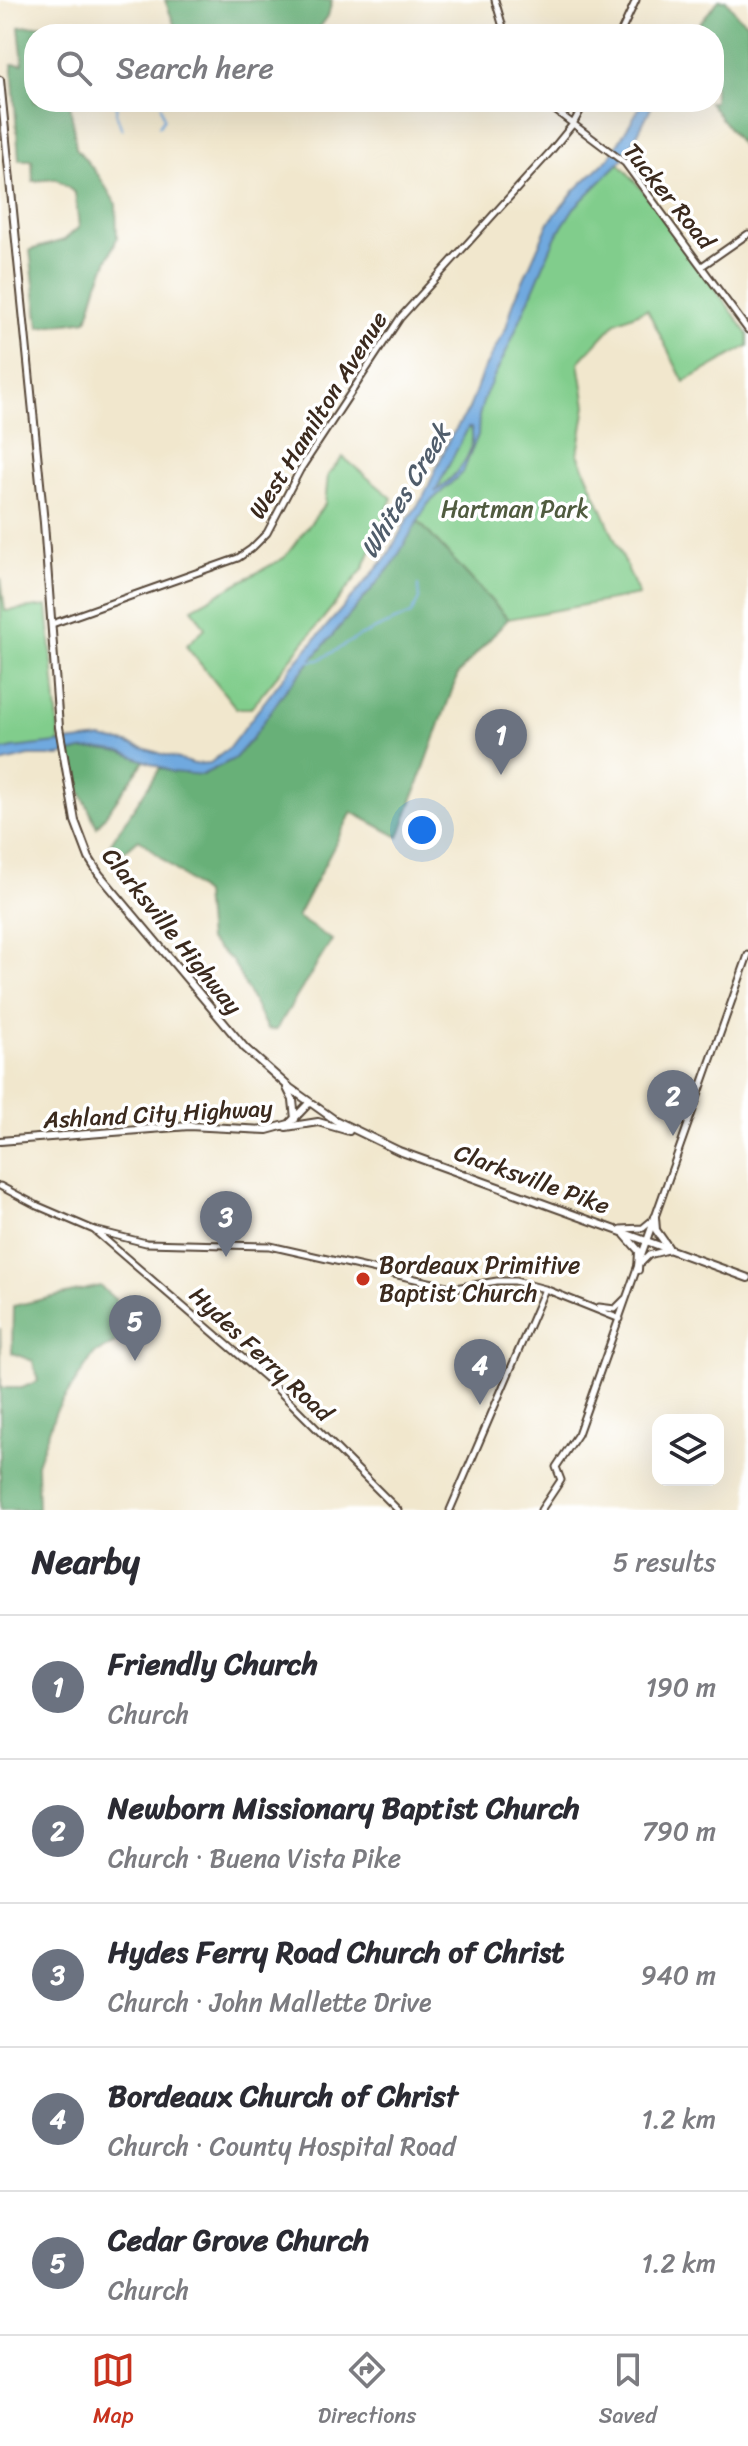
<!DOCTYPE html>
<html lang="en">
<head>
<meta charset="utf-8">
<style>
  body { margin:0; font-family:Sriracha,sans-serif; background:#f7f7f7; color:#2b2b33 }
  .controls { position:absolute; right:24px; bottom:24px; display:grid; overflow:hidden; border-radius:16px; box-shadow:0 8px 32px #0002 }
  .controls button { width:72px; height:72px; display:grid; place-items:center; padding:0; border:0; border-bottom:2px solid #e1e1e2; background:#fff; color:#2b2b33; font:40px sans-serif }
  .you { position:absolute; left:422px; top:830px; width:28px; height:28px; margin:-20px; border:6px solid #fff; border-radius:50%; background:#1a73e8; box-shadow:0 0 0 12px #1a73e833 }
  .badge { display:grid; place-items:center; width:52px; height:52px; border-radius:50%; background:#c8321e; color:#fff; font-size:26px; font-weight:700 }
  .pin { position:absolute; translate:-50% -66px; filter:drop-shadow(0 2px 4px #0008) }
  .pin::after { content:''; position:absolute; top:42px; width:28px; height:24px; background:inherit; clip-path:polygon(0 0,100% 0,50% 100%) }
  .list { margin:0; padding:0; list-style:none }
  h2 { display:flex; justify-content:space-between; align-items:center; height:104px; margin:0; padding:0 32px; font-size:34px }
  h2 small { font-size:26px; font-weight:400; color:#7c7c81 }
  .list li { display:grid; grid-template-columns:52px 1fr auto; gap:24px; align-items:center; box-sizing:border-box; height:144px; padding:0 32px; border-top:2px solid #e1e1e2 }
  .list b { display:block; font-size:30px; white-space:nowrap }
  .list p { margin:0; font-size:26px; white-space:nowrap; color:#7c7c81 }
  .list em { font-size:26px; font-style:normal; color:#7c7c81 }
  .icon { flex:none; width:44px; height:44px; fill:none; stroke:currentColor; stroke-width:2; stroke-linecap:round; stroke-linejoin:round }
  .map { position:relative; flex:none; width:748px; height:1510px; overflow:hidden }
  .search { position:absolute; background:#fff; box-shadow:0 8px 32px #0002; left:24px; right:24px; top:24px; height:88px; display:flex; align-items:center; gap:20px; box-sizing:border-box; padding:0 28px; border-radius:32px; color:#7c7c81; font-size:30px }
  .sheet { height:824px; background:#fff }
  nav { display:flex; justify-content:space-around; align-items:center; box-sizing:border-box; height:112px; border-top:2px solid #e1e1e2; background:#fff; font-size:22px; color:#7c7c81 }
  nav a { display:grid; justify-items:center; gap:4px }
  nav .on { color:#c8321e }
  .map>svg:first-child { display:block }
  .green { fill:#81cd8c; stroke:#5e7c55; stroke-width:2 }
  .forest { fill:#68b078; stroke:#526d4b; stroke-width:2 }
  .water { fill:#70a9df; stroke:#566a7e; stroke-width:2; fill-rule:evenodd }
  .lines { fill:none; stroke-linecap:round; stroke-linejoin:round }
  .stream { stroke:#70a9df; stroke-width:2 }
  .secondary-casing { stroke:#564638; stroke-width:9 }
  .primary-casing { stroke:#564638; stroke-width:10 }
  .secondary { stroke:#fff; stroke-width:5 }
  .primary { stroke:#fff; stroke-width:6 }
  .poi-dot { fill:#c8321e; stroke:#fff; stroke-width:3 }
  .labels { text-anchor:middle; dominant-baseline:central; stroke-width:7; stroke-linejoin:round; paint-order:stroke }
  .street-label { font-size:24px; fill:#3b2a1e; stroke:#fff }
  .park-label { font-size:24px; fill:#505b3f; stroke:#fff }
  .poi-label { font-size:24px; fill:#3b2a1e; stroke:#fff; text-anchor:start }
  .water-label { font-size:26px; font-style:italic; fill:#505d6b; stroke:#fff }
</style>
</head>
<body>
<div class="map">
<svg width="748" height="1510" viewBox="0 0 748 1510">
  <rect width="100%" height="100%" fill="#fff"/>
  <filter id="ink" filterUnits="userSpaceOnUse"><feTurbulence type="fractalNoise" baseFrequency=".0125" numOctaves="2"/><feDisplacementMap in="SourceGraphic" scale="16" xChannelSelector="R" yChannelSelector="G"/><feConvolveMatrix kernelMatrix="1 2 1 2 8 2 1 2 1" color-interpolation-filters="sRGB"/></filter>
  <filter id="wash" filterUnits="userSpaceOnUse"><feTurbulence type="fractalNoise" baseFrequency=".006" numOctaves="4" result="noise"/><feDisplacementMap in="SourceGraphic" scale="32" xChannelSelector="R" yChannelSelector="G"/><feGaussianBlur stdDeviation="1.8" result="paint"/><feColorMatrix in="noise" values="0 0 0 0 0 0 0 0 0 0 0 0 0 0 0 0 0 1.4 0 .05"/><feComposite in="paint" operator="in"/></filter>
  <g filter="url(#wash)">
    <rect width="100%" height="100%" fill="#f1e7cd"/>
    <path class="green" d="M619,163L652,201L748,334V346L684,382L647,309L616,322L579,362L586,406L578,454L639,595L508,619L416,519L529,282L569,212Z
      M343,457L392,498L363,569L251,708H236L186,646L205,628L192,608L284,558L325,504L328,475Z
      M1,578L5,611L47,606L60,746L0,755Z"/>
    <path class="forest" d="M165,0H332L328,16L315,34H178Z
      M719,0H726L738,16L748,24V154L709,102H714V34H690Z
      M59,24L60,34H34V102H70L76,148L99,176L116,204L117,238L98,283L87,320L39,327L30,250L64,240L79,227L75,193L56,179L33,181L32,160H19L12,64H23L19,27Z
      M416,519L508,619L458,674L399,837L352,812L297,917L332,940L276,1030L267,1029L233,962L208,940L204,894L139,839L111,863L105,852L160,768L202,775L234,759L251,740L284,692L393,564Z
      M101,749L123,752L145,760L97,827L71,771L70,753L81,750Z
      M100,1286L146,1327L94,1354L56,1411L37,1464L38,1510H0V1328L1,1388H22L38,1381L33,1361L12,1353L13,1306Z"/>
    <path class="water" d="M643,102H654L626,156L574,208L556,236L509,346L485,395L479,416L478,435L463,472L428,504L393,564L284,692L251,740L234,759L202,775L172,772L123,752L101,749L81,750L59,756H29L0,763V751L13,748L101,738L127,743L194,764L210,763L228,749L293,665L387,557L406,522L424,496L450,438L469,409L482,373L506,328L514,301L549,222L575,190L609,158ZM468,428H471C478,453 454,478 435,492Z"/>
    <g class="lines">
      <path class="stream" d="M117,102L116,113L122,130
        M159,126L164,118L161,106
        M309,661L319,660L360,636L411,614L419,599L418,585"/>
    </g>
  </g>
  <g filter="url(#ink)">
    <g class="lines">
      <g class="secondary-casing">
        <path id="secondary" d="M495,0L505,34
          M620,34L636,0
          M544,102L625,163L748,330
          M702,266L748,234
          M52,624L238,558L251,549L267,533L300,470L400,318L551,151L573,124L585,102
          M0,1186L38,1206L94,1230L146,1243L270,1246L455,1288L497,1281H515L545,1289L620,1319
          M621,1229L643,1228L655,1218
          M94,1230L266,1378L398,1510
          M642,1262L649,1255L668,1250
          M599,1307L615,1309L625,1299
          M450,1510L545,1289
          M541,1510L561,1480L556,1467L578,1434L748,955"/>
      </g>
      <g class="primary-casing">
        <path id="primary" d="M0,80L44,523L59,727L75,821L89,858L99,874L245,1048L290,1088L335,1120L399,1151L748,1278
          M287,1088L293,1100L295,1119
          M286,1127L318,1122L349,1131
          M0,1141L189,1126L267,1130L289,1124L309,1103
          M655,1217L656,1230L668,1247
          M625,1235L639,1251L638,1270"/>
      </g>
      <use href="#secondary" class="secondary"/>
      <use href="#primary" class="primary"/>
    </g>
  </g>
  <circle class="poi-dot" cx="363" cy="1279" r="8"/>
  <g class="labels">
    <g class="street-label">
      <text transform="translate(669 196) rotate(51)">Tucker Road</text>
      <text transform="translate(318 415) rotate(-58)">West Hamilton Avenue</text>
      <text transform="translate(172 931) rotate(51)">Clarksville Highway</text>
      <text transform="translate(158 1114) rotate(-3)">Ashland City Highway</text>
      <text transform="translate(532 1179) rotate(20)">Clarksville Pike</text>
      <text transform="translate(261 1354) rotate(43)">Hydes Ferry Road</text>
    </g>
    <g class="park-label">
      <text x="515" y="509">Hartman Park</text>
    </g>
    <g class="poi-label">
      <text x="379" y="1265">Bordeaux Primitive<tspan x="379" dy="28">Baptist Church</tspan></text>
    </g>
    <g class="water-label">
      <text transform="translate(405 491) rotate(-59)">Whites Creek</text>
    </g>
  </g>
</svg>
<div class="controls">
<button><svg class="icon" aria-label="layers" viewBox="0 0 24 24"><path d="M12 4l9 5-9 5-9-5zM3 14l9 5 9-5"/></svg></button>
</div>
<div class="you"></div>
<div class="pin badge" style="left:501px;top:775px;background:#6b7280">1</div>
<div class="pin badge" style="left:673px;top:1136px;background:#6b7280">2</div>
<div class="pin badge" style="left:226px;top:1257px;background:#6b7280">3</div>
<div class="pin badge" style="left:480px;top:1405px;background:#6b7280">4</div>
<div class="pin badge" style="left:135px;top:1361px;background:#6b7280">5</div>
<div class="search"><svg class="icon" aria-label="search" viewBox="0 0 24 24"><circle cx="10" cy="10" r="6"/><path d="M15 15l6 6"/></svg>Search here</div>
</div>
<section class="sheet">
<h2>Nearby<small>5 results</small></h2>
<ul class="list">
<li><span class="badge" style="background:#6b7280">1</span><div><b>Friendly Church</b><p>Church</p></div><em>190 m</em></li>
<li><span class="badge" style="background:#6b7280">2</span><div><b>Newborn Missionary Baptist Church</b><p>Church · Buena Vista Pike</p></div><em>790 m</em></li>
<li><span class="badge" style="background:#6b7280">3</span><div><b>Hydes Ferry Road Church of Christ</b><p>Church · John Mallette Drive</p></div><em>940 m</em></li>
<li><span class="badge" style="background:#6b7280">4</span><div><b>Bordeaux Church of Christ</b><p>Church · County Hospital Road</p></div><em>1.2 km</em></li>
<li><span class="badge" style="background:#6b7280">5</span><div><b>Cedar Grove Church</b><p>Church</p></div><em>1.2 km</em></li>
</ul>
</section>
<nav>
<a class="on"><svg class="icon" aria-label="map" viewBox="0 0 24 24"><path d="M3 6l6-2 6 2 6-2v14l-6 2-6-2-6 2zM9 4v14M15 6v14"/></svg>Map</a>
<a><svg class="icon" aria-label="directions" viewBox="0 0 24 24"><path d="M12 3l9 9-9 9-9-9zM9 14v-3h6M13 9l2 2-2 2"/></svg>Directions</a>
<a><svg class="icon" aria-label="saved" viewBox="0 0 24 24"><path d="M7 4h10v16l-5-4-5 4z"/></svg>Saved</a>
</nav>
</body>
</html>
